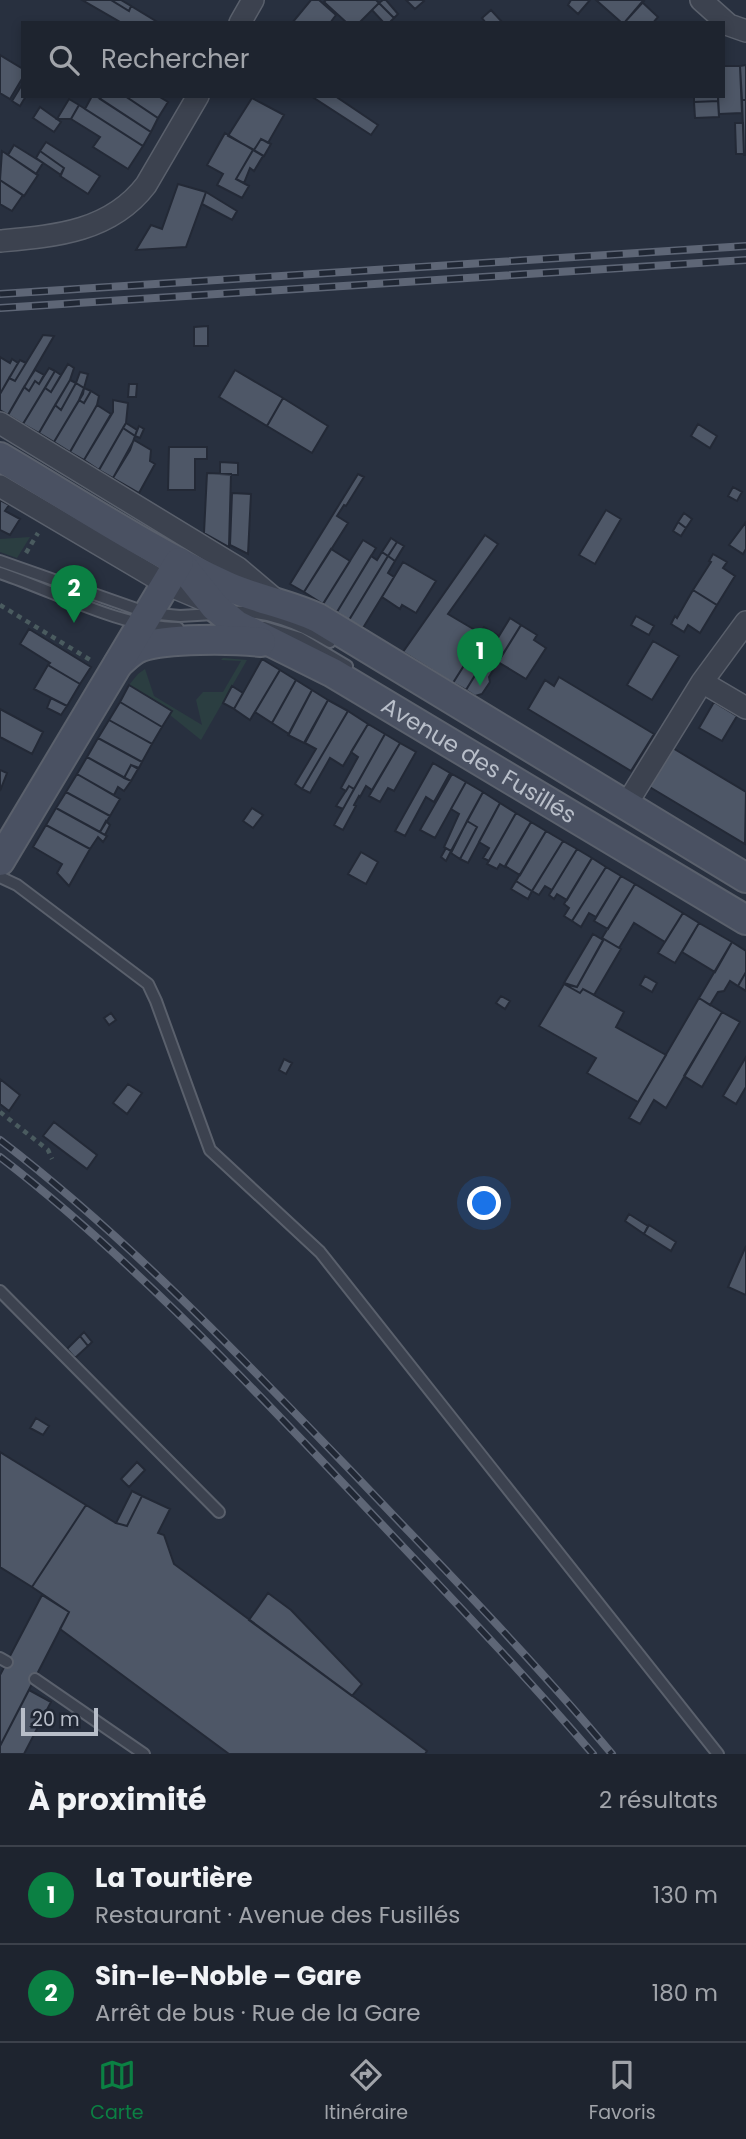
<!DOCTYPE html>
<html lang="fr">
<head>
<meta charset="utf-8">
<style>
  body { margin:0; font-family:Poppins,sans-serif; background:#2b303b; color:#f1f3f6 }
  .scale { position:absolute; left:21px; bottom:18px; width:77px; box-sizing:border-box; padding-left:7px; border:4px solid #b8bec9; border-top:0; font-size:19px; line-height:24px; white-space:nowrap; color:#b8bec9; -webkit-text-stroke:5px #202734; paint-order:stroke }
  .you { position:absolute; left:485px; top:1204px; width:24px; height:24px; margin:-18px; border:5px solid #fff; border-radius:50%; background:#1a73e8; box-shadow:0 0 0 10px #1a73e833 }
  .badge { display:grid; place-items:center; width:46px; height:46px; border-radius:50%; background:#0b8043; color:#fff; font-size:23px; font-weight:700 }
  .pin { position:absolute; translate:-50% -58px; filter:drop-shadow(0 2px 4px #0008) }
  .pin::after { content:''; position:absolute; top:37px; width:24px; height:21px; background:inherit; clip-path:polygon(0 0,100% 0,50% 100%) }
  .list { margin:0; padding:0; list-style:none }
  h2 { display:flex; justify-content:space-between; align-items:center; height:91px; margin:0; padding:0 28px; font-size:30px }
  h2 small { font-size:23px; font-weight:400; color:#a1a4aa }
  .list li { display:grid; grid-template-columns:46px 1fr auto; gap:21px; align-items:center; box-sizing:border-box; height:98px; padding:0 28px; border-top:2px solid #3c414b }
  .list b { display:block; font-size:26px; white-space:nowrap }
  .list p { margin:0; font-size:23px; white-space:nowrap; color:#a1a4aa }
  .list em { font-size:23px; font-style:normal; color:#a1a4aa }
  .icon { flex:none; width:38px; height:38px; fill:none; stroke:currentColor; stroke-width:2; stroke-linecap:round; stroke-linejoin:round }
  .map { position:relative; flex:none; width:746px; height:1754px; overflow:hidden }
  .search { position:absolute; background:#1e242f; box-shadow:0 4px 10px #0003; left:21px; right:21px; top:21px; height:77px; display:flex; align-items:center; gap:18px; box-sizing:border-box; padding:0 24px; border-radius:0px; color:#a1a4aa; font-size:26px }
  .sheet { height:287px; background:#1e242f }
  nav { display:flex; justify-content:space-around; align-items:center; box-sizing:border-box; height:98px; border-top:2px solid #3c414b; background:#1e242f; font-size:19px; color:#a1a4aa }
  nav a { display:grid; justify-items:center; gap:4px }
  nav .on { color:#0b8043 }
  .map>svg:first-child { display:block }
  .green { fill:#2b3e41 }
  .building { fill:#4e5767; stroke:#232936; stroke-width:2 }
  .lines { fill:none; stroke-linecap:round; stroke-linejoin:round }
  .lane-casing { stroke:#5a606c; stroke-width:14 }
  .street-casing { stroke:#5a606c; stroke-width:24 }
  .secondary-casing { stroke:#5a606c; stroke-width:32 }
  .path { stroke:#4a5b5f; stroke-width:4.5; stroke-dasharray:5 5; stroke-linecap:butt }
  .lane { stroke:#3c424f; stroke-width:10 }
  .street { stroke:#3c424f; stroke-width:21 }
  .secondary { stroke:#4a5162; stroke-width:28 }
  .rail-casing { stroke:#5e6676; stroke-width:8 }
  .rail { stroke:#202734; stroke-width:5; stroke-dasharray:16; stroke-linecap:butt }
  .labels { text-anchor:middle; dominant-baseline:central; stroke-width:6; stroke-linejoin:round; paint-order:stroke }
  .street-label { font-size:23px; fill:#b8bec9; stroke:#202734 }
</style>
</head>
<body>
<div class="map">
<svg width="746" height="1754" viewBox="0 0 746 1754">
  <rect width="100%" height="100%" fill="#28303f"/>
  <path class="green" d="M30,537L17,558L0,552V539Z
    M223,658L247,660L201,740L170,715L172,711L129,685L138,674L145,669L154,696L202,725L196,700L203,692H223L241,661L221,660Z"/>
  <path class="building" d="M82,0H111L129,11L131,6L159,23H122Z
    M111,0H121L131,6L129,11Z
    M311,0H319L336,15L330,23H292Z
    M326,0H376L379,3L359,23H347L324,2Z
    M383,0H386L398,14L394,18L379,3Z
    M406,0H423L424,1L415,9Z
    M571,0H590L578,14L568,5Z
    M596,0H643L644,1L624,23H622Z
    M642,2L658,17L653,23H624Z
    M379,3L394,18L389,23H384L372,10Z
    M491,10L503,23H486L482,18Z
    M0,55L23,69V77L10,99L0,93Z
    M746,65V100H742L740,66Z
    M723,66H740L742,113L719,114L718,96H723Z
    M23,83V96H26L20,106L12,101Z
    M92,96H96L151,132L143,146L85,109Z
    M102,96H125L158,118L151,132L100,99Z
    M125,96H158L168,102L158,118Z
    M311,96H335L378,125L371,135Z
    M718,96V101L694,102V96Z
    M252,98L284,115L268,143L261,139L254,150L228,136Z
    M69,99L79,105L71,119H57Z
    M742,100H746V155H744Z
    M718,101L719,117L695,118L694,102Z
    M79,105L143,146L128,169L93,147L100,137L71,119Z
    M40,107L61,122L54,132L33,118Z
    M735,123H743L744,154H736Z
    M225,133L253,150L236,179L249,186L242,198L217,185L223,174L207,165Z
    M261,139L271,144L264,156L254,150Z
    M46,142L100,176L88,194L60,176L64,168L40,151Z
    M14,145L43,163L36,174L8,155Z
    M253,150L263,156L254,171L250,168L244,183L236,179Z
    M2,151L38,175L24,196L0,180Z
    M40,151L64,168L61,175L36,158Z
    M0,180L23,195L12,211L0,204Z
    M178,184L206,192L186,247L136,250L151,225L162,229Z
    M206,192L237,211L232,220L202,204Z
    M208,326V346H194V327Z
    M43,335L54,336L8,415L0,410V394L9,378L15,381Z
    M0,357L10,363L12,359L18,363L0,394Z
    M20,360L26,363L15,381L9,378Z
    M68,364L74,368L70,380L39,433L23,424L45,388L51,392Z
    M49,368L55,371L23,424L8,415L24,387L29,391L35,381L39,384Z
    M35,370L44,375L39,384L35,381L29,391L24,387Z
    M235,370L283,398L267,426L219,397Z
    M55,371L61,375L51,392L45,388Z
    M80,372L88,374L84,388L76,383Z
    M70,380L76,383L61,410L55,405Z
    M76,383L84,388L83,394L54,442L39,433L55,405L61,410Z
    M129,384H137L136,397H128Z
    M84,388L91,391L84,403L79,400Z
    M91,391L99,396L97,405L70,452L54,442L79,400L84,403Z
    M283,398L328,426L312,453L267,426Z
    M113,400L128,403L126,423L99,470L84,460L113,412Z
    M97,405L111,414L84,460L70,452Z
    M126,423L137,430L135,436L123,428Z
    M698,424L717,436L710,448L691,436Z
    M139,426L144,429L140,438L135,436Z
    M123,428L135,436L130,450L113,478L99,470Z
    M134,440L151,450L150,461L155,464L139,493L113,478Z
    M169,447H207V459H195V490H168Z
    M220,462L238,463V475L220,474Z
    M207,473L231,474L229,547L204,533Z
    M358,474L364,477L346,506L344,505L337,516L348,523L304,592L290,584Z
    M733,487L742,492L737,501L728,496Z
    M232,493L251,494L248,554L230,545Z
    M0,500L9,505L5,511L20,519L10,535L0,530Z
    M606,510L621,519L595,564L579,555Z
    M684,513L692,519L686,528L678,522Z
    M678,522L686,528L681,536L673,531Z
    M746,522V549L743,554L729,545Z
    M485,535L498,544L448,614L480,633L484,627L499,636L482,664L470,656L453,683L403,652Z
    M391,538L397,542L388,556L382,552Z
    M363,540L376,548L337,612L323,604Z
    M397,542L404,546L395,561L388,556Z
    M331,549L350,561L323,604L304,592Z
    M382,552L388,556L349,620L337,612L371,556L377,560Z
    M713,554L727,562L723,568L735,576L717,605L693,590L711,562L709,561Z
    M388,556L395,561L388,573L394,577L363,628L349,620Z
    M403,562L436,581L416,613L402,605L400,609L382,597Z
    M693,590L717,605L700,633L688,625L684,632L671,624L675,616L677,618Z
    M636,616L654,626L649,635L631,625Z
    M510,618L521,625L489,677L490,682L482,694L475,696L466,690Z
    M521,625L537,635L534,640L546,648L526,679L498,662Z
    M29,629L91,667L80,684L48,665L50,663L20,644Z
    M653,641L679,656L652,700L627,685Z
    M470,656L482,664L466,690L453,683Z
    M262,659L280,670L250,720L234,709Z
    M48,665L80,684L67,706L34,689Z
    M280,670L296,680L272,723L255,712Z
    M559,677L654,734L631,771L528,709L545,680L554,686Z
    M296,680L312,690L289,734L272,723Z
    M129,685L172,711L162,727L120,702Z
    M232,686L243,693L234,709L223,703Z
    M312,690L328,700L304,743L288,735Z
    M51,698L67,706L61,715L47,708Z
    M328,700L348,711L302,789L295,784L316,749L305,743Z
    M120,702L162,727L152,744L109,720Z
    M714,702L737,716L722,741L699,728Z
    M0,709L43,732L32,754L0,737Z
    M348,711L368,724L343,766L330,758L310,793L302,789Z
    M109,720L152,744L142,762L98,738Z
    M368,724L385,734L354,789L349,786L346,791L341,788L358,757L351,752Z
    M385,734L400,743L372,790L366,786L360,797L359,796L354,805L356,806L343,830L334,825Z
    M98,738L142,762L139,768L131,765L124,778L87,757Z
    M400,743L416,752L394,791L388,788L380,802L369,796Z
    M671,747L746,792L745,844L648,786Z
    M87,757L131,781L124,791L118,787L114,795L77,774Z
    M433,763L450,773L434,802L426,797L405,836L395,831Z
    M131,765L138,769L131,781L124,778Z
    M0,770L7,773L0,791Z
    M77,774L120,799L110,816L66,792Z
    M452,774L466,782L435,838L420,830Z
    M466,782L483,792L451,851L444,847L459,814L451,809Z
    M349,786L354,789L343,809L336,806Z
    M66,792L110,816L100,832L56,808Z
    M483,792L500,803L468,863L460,859L477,827L467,821Z
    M500,803L516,813L489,861L483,858L489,848L479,842Z
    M56,808L107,836L103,842L98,837L90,849L46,825Z
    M252,808L263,815L253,828L243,821Z
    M516,813L531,822L505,867L500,864L497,869L487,864Z
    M106,821L110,825L105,835L100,832Z
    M467,821L477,827L460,859L451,853Z
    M531,822L546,831L520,875L505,866Z
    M46,825L90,849L69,886L57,873L62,864L33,847Z
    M546,831L563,841L532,891L516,881Z
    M563,841L577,849L552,890L545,886L539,895L532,891Z
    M446,848L451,851L446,861L441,857Z
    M577,849L592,858L567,900L557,894L554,899L549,895Z
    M361,852L378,862L366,884L348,874Z
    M592,858L606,867L572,921L564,916L569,908L564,904Z
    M606,867L621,876L596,917L589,913L581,927L572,921Z
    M621,876L635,884L608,929L594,921Z
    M516,881L532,891L528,899L511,889Z
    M635,884L683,913L665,942L634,923L619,948L602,938Z
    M683,913L699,923L675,963L658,953Z
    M699,923L732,942L715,972L682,952Z
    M593,934L603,940L577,987L564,983Z
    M604,939L621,949L594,995L583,989L580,993L564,984L577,987Z
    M732,942L746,951V972L738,986L730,981L724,991L718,992L710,1005L699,998Z
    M746,972V991L738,986Z
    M645,976L657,983L652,992L640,985Z
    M564,984L580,993L583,989L624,1012L616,1027L666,1055L638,1102L587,1073L596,1058L539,1026Z
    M501,996L510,1001L505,1009L496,1003Z
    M699,998L722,1012L666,1108L654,1100L640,1124L629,1118Z
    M722,1012L740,1022L702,1087L684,1076Z
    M111,1013L116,1020L109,1025L104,1018Z
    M746,1057V1087L736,1104L723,1096Z
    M284,1059L292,1063L286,1074L279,1070Z
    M0,1079L20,1095L9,1111L0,1104Z
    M128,1084L142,1093L127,1114L113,1103Z
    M54,1122L97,1155L87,1169L43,1136Z
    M629,1214L648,1226L644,1234L625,1221Z
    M649,1225L676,1242L671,1251L644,1234Z
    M746,1246V1295L728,1287Z
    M84,1332L92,1342L88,1346L80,1336Z
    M80,1336L88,1346L75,1358L67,1349Z
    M36,1418L49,1426L43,1435L30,1428Z
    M0,1452L86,1505L32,1587L0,1567Z
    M137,1462L145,1470L129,1487L121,1479Z
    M132,1491L142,1496L127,1526L116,1523Z
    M142,1496L170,1509L158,1533L164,1535L174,1564L427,1751L425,1754H229L60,1629L69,1612L32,1587L86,1505L116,1523L127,1526Z
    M268,1593L291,1610L362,1684L352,1696L249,1620Z
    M42,1595L69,1612L0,1746V1675Z
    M29,1690L51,1702L24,1754H0V1746Z"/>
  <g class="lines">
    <g class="lane-casing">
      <path id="lane" d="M0,561L148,613L180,616L214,614
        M0,573C54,591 122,628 178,628
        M230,612C267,610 299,623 330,642
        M264,627L300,638L347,666
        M0,877L17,885L148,984L156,1001L210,1150L320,1252L718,1754
        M0,1291L219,1512
        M0,1658L7,1662
        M35,1679L144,1754"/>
    </g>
    <g class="street-casing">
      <path id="street" d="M701,0L729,25L746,31
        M240,23L253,0
        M0,241C55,236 110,232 146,185L198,96
        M0,423L238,568L277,601
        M0,486L166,584L211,603
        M702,682L746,708
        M626,805L702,682L746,622"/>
    </g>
    <g class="secondary-casing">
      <g id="secondary">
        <path d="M0,457C75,501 148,550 227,586C256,599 288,604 318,618L746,878"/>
        <path id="s1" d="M183,567L215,607L237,625L333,673L746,920"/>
        <path d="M119,663C126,657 132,650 141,647C166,638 233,639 261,642"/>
        <path d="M0,861L179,562"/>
      </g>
    </g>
    <path class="path" d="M26,553L38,533
      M0,605L92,661
      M0,1112L48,1150L52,1159"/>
    <use href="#lane" class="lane"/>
    <use href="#street" class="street"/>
    <use href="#secondary" class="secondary"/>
    <g class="rail-casing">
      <path id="rail" d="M0,294L746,246
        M0,308L746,260
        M0,1140C129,1239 241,1357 354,1474C441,1566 531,1657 612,1754
        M0,1157C130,1257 243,1378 356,1497C436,1582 517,1666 593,1754"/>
    </g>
    <use href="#rail" class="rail"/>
  </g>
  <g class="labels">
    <g class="street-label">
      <text stroke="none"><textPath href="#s1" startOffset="357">Avenue des Fusillés</textPath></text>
    </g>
  </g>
</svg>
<div class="scale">20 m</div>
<div class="you"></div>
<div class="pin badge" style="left:480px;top:686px">1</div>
<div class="pin badge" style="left:74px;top:623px">2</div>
<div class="search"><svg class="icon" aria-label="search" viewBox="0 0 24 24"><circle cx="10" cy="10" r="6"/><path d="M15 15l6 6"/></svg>Rechercher</div>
</div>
<section class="sheet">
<h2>À proximité<small>2 résultats</small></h2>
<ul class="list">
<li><span class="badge">1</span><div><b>La Tourtière</b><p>Restaurant · Avenue des Fusillés</p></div><em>130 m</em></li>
<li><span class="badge">2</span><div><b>Sin-le-Noble – Gare</b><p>Arrêt de bus · Rue de la Gare</p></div><em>180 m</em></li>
</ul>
</section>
<nav>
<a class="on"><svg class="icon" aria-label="map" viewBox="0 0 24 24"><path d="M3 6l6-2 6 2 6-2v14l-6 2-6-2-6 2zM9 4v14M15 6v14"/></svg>Carte</a>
<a><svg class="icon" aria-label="directions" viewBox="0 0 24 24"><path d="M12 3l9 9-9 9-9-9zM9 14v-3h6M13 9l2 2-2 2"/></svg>Itinéraire</a>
<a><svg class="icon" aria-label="saved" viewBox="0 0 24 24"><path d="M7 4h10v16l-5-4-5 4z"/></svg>Favoris</a>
</nav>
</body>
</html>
